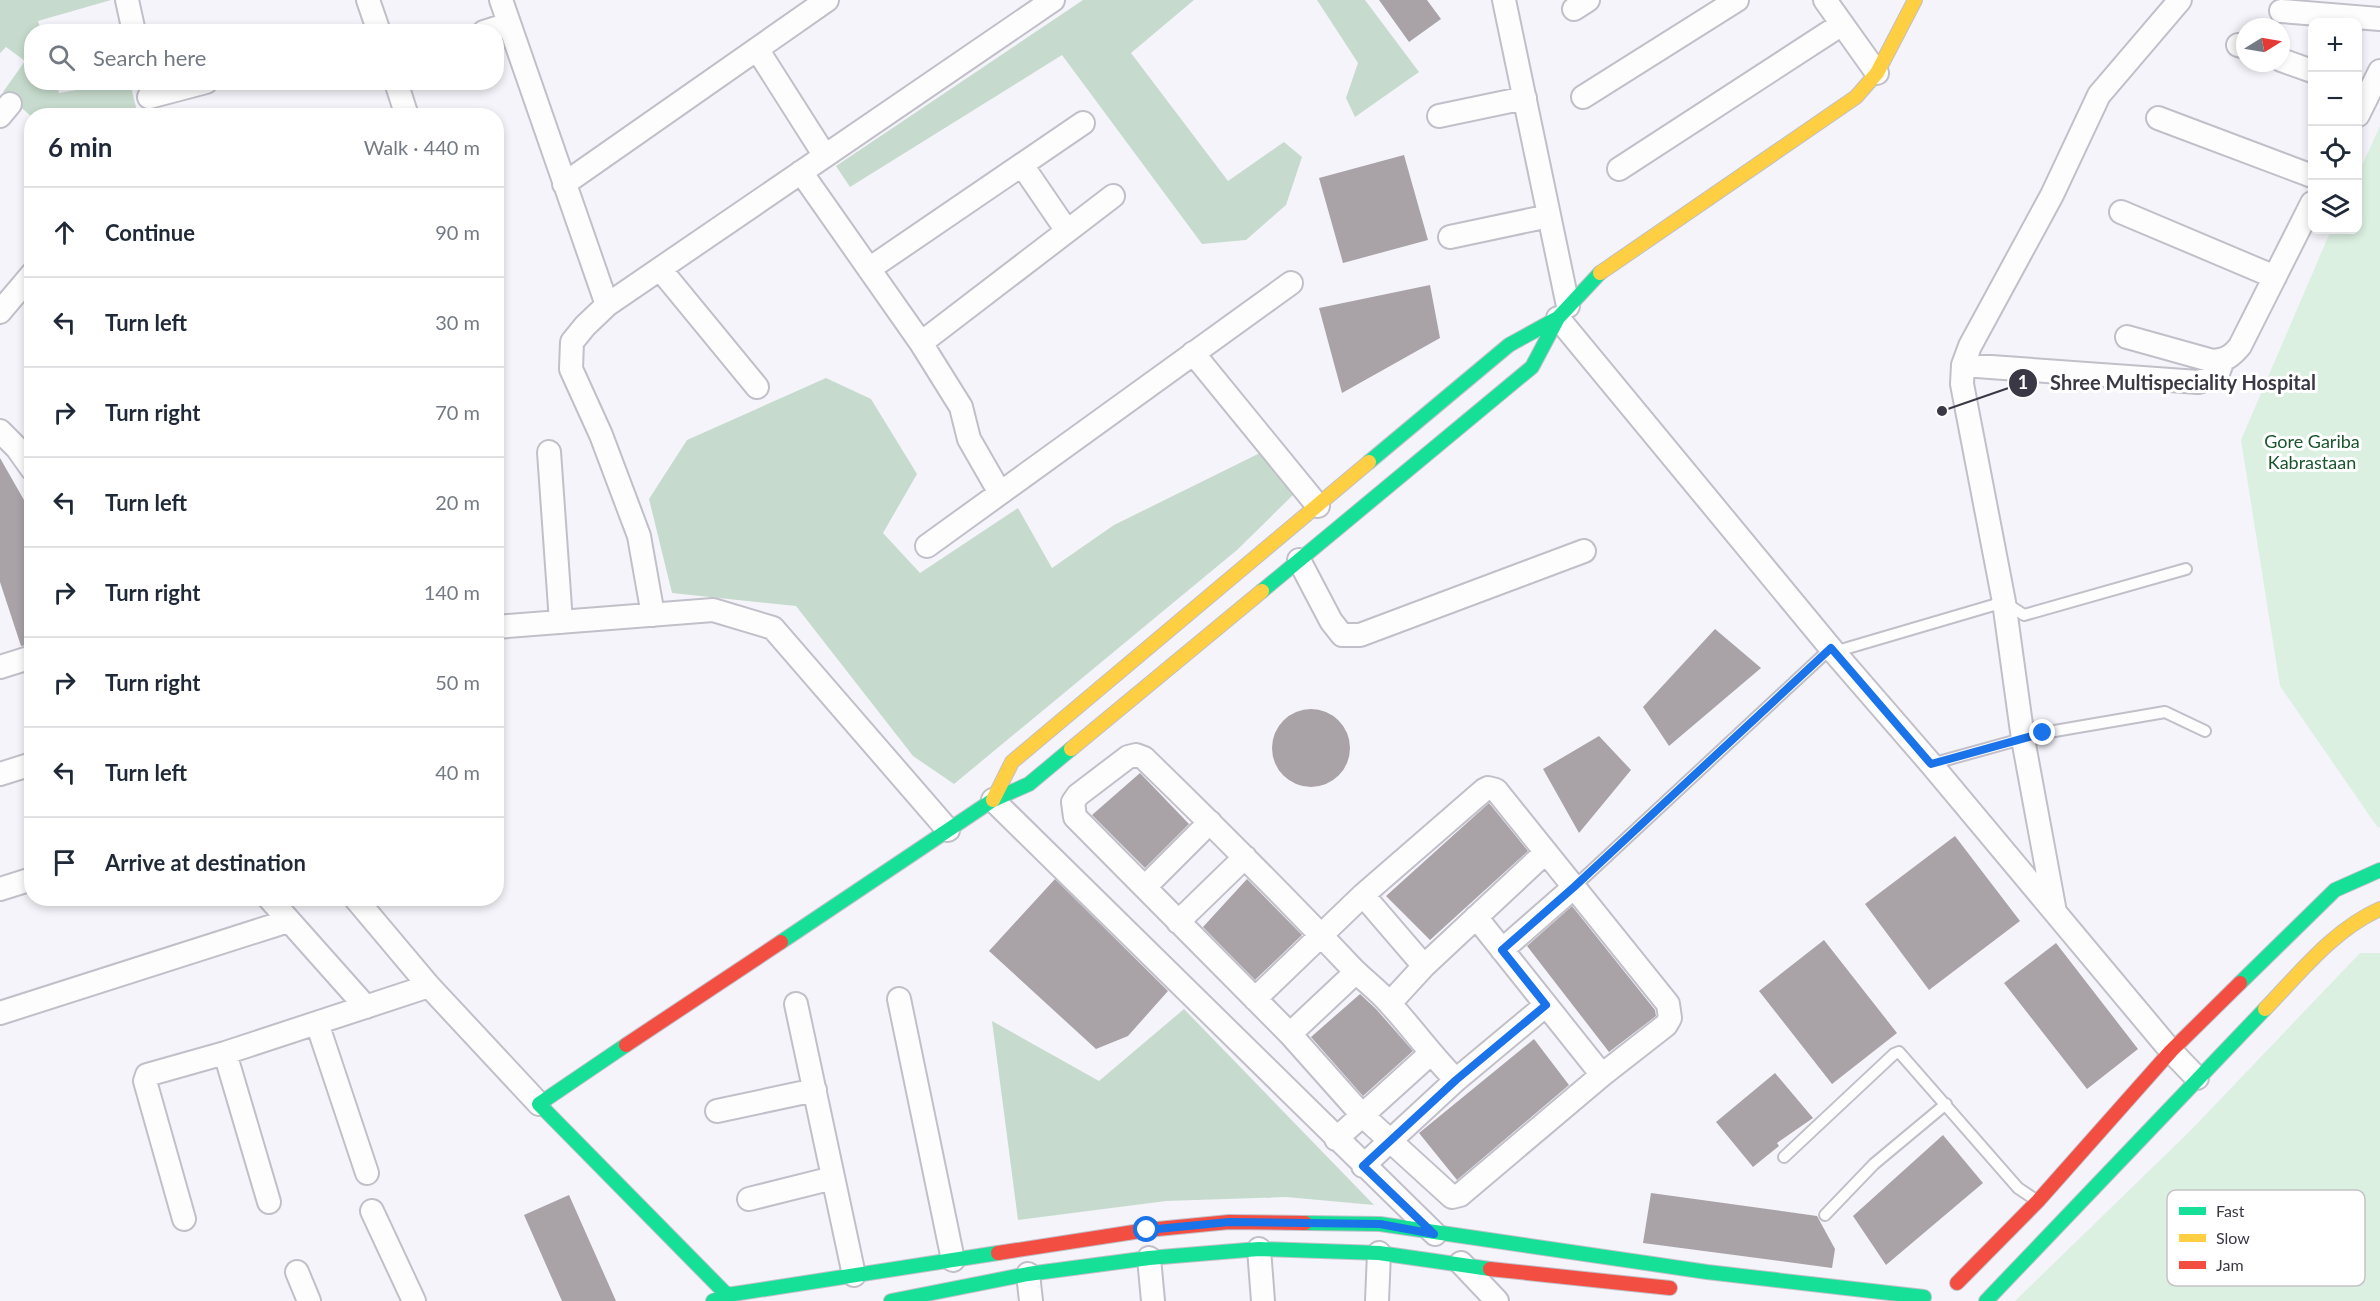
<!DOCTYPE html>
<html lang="en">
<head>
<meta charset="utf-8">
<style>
  body { margin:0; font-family:Lato,sans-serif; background:#f2f2f3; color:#1f2937 }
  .controls { position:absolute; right:18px; top:18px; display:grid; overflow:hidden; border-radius:12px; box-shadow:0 3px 9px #0003 }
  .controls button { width:54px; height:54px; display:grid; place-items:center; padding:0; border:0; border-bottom:2px solid #e0e1e3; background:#fff; color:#1f2937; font:30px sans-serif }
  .compass { position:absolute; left:2236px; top:18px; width:54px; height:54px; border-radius:50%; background:#fff; box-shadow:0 3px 9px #0003; rotate:79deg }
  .stop { position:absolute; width:18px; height:18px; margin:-14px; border:4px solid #1a73e8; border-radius:50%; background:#fff }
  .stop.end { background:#1a73e8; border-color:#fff; box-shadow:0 2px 6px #0008 }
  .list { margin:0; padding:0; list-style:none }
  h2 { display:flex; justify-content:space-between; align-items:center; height:78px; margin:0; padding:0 24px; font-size:26px }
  h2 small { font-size:20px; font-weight:400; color:#747a83 }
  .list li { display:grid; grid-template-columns:39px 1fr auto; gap:18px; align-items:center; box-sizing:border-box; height:90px; padding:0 24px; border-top:2px solid #e0e1e3 }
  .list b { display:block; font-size:22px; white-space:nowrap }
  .list em { font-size:20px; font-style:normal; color:#747a83 }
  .icon { flex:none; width:33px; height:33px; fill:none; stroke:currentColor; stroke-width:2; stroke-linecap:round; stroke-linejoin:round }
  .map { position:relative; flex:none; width:2380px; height:1301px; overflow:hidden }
  .search { position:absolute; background:#fff; box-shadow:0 3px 9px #0003; left:24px; top:24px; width:480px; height:66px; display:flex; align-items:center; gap:15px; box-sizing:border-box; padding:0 21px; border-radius:24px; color:#747a83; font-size:22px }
  .panel { position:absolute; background:#fff; box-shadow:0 3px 9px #0003; left:24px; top:108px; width:480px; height:798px; border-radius:24px }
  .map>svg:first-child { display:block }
  .green { fill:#dbf0e1 }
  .forest { fill:#c6dbcd }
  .building { fill:#a9a3a8 }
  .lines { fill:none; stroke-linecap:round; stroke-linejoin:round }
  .lane-casing { stroke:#c1bfc8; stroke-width:14 }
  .street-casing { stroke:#c1bfc8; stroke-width:26 }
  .fast-casing { stroke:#c1bfc8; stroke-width:16 }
  .slow-casing { stroke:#c1bfc8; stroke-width:16 }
  .jam-casing { stroke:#c1bfc8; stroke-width:16 }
  .lane { stroke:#fefdfe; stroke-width:10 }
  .street { stroke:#fefdfe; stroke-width:22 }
  .fast { stroke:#16e098; stroke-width:14 }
  .slow { stroke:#ffcf43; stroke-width:14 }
  .jam { stroke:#f24e42; stroke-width:14 }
  .route { stroke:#1a73e8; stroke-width:8 }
  .labels { text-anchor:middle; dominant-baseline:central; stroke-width:6; stroke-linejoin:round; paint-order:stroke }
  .park-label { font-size:18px; fill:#19552d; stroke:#fff }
  .key { fill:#fff; stroke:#c4c3c8; stroke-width:1.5 }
  .key-label { font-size:16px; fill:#3b3846 }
  .leader { fill:none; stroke:#3b3846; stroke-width:2 }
  .callout-dot { fill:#3b3846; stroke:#fff; stroke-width:2 }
  .mark-label { font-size:18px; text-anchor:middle; font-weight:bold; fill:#fff }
  .callout-label { font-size:20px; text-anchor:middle; font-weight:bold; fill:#3b3846; stroke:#fff; stroke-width:6; stroke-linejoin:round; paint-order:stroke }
</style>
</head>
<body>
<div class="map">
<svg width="2380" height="1301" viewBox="0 0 2380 1301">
  <rect width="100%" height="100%" fill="#f5f4fa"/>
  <path class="green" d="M2380,126V827L2378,828L2280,686L2241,440L2331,230H2358V174Z
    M2360,953H2380V1301H2015L2190,1131Z"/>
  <path class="forest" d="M0,0H111L38,21L41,31L32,32V82L56,83L59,93L118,83H130L138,115L31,116L3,92L25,61L6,47L0,53Z
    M1083,0H1194L1131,53L1228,181L1284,142L1302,157L1286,205L1246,240L1202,244L1062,55L850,187L836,166Z
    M1317,0H1365L1419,72L1355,117L1346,98L1358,63Z
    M826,378L871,399L917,474L883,533L920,573L1018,508L1052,568L1114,525L1262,452L1293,495L1237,550L954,784L913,756L796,606L672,593L649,499L687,440Z
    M1184,1009L1374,1205L1286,1197L1166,1201L1018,1220L992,1021L1099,1081Z"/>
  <path class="building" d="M1379,0H1427L1441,19L1409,42Z
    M1404,155L1428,240L1343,263L1319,178Z
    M1430,285L1440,338L1342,393L1319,308Z
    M0,458L32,514V644L21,646L0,582Z
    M1715,629L1761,668L1669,746L1643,707Z
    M1272 748a39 39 0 1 1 78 0a39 39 0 1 1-78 0Z
    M1599,736L1631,770L1579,833L1543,769Z
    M1140,773L1189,824L1145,868L1092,815Z
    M1489,803L1528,851L1430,940L1386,896Z
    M1955,836L2020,921L1929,990L1865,904Z
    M1055,879L1168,991L1128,1036L1096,1049L989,951Z
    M1247,879L1302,935L1255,980L1203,927Z
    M1572,906L1655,1010L1656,1016L1609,1052L1527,946Z
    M1824,940L1897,1033L1832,1084L1759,991Z
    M2056,943L2138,1049L2087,1089L2004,983Z
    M1360,994L1376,1009L1413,1051L1363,1096L1311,1037Z
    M1534,1039L1569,1085L1457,1180L1419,1133Z
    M1775,1073L1813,1118L1777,1143L1779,1146L1753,1167L1716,1122Z
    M1943,1135L1983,1183L1886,1265L1853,1216Z
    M1651,1193L1817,1216L1835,1249L1832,1268L1643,1243Z
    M569,1195L616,1301H562L524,1215Z"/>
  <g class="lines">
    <g class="lane-casing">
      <path id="lane" d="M1834,652L2004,602L2024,615L2186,569
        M1931,764L2043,733L2165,712L2205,731
        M1574,887L1831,648
        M1784,1157L1894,1054L1899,1052L2018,1188L2036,1200
        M1825,1215L1874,1164L1946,1104"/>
    </g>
    <g class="street-casing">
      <path id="street" d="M127,0L134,32
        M368,0L379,32
        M501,0L607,305
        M1504,0L1568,306
        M1825,0L1877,73
        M1574,9L1588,0
        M2281,11L2380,19
        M484,32L509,24
        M2238,45L2245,47
        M757,49L825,156
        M2281,60L2312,71
        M396,82L407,116
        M149,97L206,82
        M1583,97L1737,0
        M2358,115L2380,71
        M0,116L10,104
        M1439,116L1525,98
        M2158,118L2312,176
        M1022,165L1067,231
        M1619,169L1842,24
        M801,172L921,343L961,407L969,439L1000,493
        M564,184L827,0
        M2121,212L2275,277
        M1450,237L1549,216
        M660,269L757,387
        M869,269L1083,123
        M0,312L32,274
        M1558,318L1834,652L1931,764L2171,1051L2197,1078
        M2127,337L2213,361C2226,360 2232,356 2240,346L2312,203
        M921,343L1113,196
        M1193,353L1318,506
        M1963,365L2198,382L2217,376L2223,360
        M0,431L17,448L32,469
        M549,452L561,622
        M927,546L1291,283
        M1299,560L1331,621L1342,635H1360L1584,551
        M653,615L639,536L601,435L571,369L572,342L585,326L607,305L1053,0
        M496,627L713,610L773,628L948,830
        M0,667L32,657
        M0,774L32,764
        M993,800L1435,1234
        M1145,887L1210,822
        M0,889L32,879
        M1363,895L1424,966
        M269,898L366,1007
        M355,898L429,986L539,1104
        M2055,912L2023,739L2004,602L1962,384L1963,365L1970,346L2052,195L2099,95L2180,0
        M1476,917L1602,1075
        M1178,922L1245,857
        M1502,950L1574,887
        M899,999L953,1260
        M1255,999L1363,895L1484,790L1488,788L1496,790L1668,1004L1670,1018L1666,1025L1602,1075L1460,1195L1452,1197L1363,1116L1290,1034L1075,817L1073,802L1078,795L1128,757L1136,755L1144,758C1215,827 1285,897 1353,969C1365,981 1379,991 1390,1004C1413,1029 1432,1056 1456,1080
        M1390,1003L1424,966L1546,852
        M796,1004L854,1275
        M0,1013L288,921
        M317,1023L367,1173
        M1290,1034L1356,972
        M225,1053L269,1202
        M717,1111L815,1090
        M1336,1139L1430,1054
        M1363,1166L1456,1080L1546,1005
        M749,1199L833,1178
        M372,1211L414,1301
        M184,1219L145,1081L147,1075L225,1053L429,986
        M1259,1249L1263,1301
        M1149,1258L1153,1301
        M1461,1263L1497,1301
        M297,1272L309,1301
        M1028,1274L1031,1301
        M1377,1301L1379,1253"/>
    </g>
    <g class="fast-casing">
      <path id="fast" d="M1369,462L1509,345L1558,318
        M1262,591L1532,367L1558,318L1600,273
        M781,942L993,800L1029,784L1071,749
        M2240,983L2335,890L2380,870
        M626,1045L539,1104L733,1301
        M1305,1223L1380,1224L1707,1272L1924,1297
        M713,1301L727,1295L998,1253
        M891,1301L1028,1274L1149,1258L1259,1249L1379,1253L1490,1269
        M1986,1301L2265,1009"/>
    </g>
    <g class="slow-casing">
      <path id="slow" d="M1600,273L1856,97L1877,73L1915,0
        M1071,749L1262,591
        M993,800L1012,762L1369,462
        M2265,1009C2300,973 2333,930 2380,909"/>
    </g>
    <g class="jam-casing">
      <path id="jam" d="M626,1045L781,942
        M998,1253L1147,1230L1229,1222L1305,1223
        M1490,1269L1670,1288
        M1957,1283L2038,1201L2171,1051L2240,983"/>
    </g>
    <use href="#lane" class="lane"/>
    <use href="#street" class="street"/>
    <use href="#fast" class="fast"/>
    <use href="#slow" class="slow"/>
    <use href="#jam" class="jam"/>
  </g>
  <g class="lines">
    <path class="route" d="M1147,1230L1229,1222L1380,1224L1434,1234L1363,1166L1456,1080L1546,1005L1502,950L1574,887L1831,648L1931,764L2043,733"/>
  </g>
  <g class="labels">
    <g class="park-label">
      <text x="2312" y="441">Gore Gariba<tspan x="2312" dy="21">Kabrastaan</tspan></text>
    </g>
  </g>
  <rect x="2167" y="1190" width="198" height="96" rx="9" class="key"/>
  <rect x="2179" y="1207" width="27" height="8" fill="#16e098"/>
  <rect x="2179" y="1234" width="27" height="8" fill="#ffcf43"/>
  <rect x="2179" y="1261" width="27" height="8" fill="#f24e42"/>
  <g class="key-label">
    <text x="2216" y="1217">Fast</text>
    <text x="2216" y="1244">Slow</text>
    <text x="2216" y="1271">Jam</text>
  </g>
  <path class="leader" d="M1942 411L2023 383"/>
  <g class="callout-dot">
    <circle cx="1942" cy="411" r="6"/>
    <circle cx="2023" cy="383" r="15"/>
  </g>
  <g class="mark-label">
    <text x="2023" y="389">1</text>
  </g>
  <g class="callout-label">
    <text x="2183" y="390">Shree Multispeciality Hospital</text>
  </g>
</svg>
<div class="controls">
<button>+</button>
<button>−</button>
<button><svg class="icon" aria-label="locate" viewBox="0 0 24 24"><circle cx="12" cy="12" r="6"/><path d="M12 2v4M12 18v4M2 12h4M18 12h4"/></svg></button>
<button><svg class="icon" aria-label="layers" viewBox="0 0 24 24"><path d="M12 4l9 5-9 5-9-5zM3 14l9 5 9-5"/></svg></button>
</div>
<svg class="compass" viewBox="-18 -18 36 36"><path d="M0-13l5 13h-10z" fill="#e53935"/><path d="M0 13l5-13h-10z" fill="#747a83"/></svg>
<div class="stop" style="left:1147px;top:1230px"></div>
<div class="stop end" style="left:2043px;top:733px"></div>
<div class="search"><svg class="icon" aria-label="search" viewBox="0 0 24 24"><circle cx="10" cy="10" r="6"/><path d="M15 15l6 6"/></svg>Search here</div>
<section class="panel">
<h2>6 min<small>Walk · 440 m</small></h2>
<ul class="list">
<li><svg class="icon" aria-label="ahead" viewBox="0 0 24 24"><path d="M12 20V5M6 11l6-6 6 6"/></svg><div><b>Continue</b></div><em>90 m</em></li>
<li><svg class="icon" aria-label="left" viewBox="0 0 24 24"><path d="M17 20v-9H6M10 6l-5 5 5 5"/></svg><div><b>Turn left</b></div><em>30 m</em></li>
<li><svg class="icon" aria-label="right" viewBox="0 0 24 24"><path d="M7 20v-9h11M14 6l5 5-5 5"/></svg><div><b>Turn right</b></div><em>70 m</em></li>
<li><svg class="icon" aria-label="left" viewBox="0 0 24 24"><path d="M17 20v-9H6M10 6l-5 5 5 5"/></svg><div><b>Turn left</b></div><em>20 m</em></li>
<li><svg class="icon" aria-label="right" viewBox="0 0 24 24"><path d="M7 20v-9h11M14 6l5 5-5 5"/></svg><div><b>Turn right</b></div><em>140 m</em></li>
<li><svg class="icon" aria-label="right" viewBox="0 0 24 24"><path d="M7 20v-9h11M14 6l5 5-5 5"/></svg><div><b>Turn right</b></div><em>50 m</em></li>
<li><svg class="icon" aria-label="left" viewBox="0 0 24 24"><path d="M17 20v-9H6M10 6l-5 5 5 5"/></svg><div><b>Turn left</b></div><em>40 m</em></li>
<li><svg class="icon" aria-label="arrive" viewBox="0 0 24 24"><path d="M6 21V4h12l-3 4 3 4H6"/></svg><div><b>Arrive at destination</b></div></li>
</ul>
</section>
</div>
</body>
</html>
